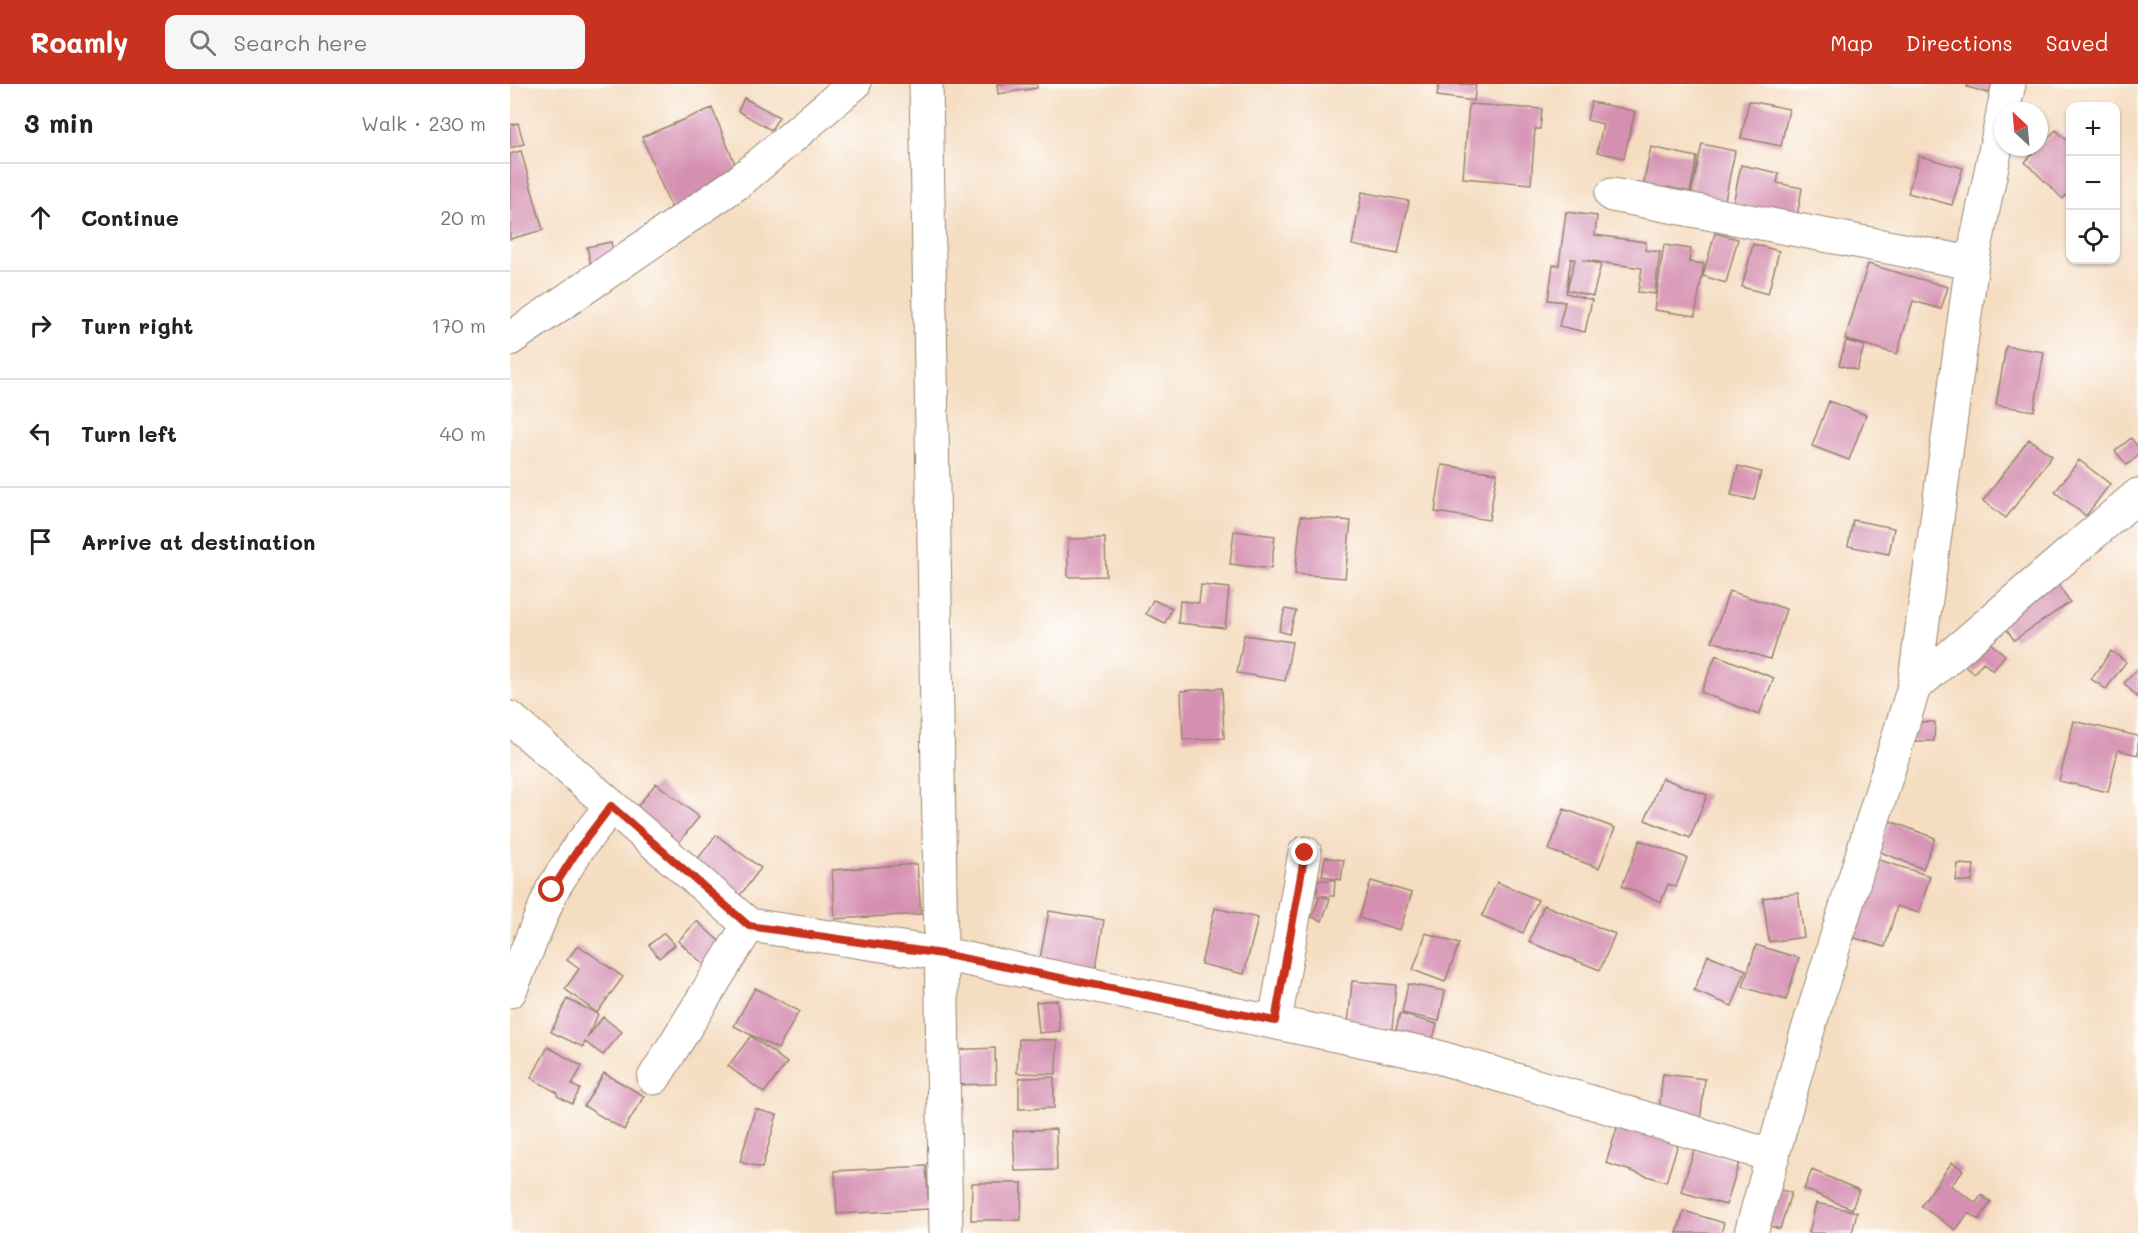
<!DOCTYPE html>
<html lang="en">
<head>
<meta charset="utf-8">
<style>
  body { margin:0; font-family:Mali,sans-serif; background:#f6f6f6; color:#222 }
  .controls { position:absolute; right:18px; top:18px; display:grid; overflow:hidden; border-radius:12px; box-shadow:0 2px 4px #0004 }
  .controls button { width:54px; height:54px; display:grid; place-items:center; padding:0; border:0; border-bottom:2px solid #e0e0e0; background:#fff; color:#222; font:30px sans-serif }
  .compass { position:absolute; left:1484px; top:18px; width:54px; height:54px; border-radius:50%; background:#fff; box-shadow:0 2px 4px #0004; rotate:334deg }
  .stop { position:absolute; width:18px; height:18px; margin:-14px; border:4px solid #c8321e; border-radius:50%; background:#fff }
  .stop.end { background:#c8321e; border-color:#fff; box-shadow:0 2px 6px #0008 }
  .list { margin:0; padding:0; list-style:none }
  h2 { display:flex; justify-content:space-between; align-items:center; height:78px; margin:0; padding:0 24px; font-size:26px }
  h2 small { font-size:20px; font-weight:400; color:#767676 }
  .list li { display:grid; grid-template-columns:39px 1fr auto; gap:18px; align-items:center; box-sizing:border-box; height:108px; padding:0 24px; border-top:2px solid #e0e0e0 }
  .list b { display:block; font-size:22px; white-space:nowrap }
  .list em { font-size:20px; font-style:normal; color:#767676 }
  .icon { flex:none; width:33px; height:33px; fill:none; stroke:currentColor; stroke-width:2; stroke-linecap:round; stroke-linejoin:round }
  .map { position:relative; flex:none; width:1628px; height:1149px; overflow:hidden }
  header { display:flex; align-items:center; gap:36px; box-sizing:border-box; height:84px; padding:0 30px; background:#c8321e; color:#fff }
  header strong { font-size:28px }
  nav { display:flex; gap:33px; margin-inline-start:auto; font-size:21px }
  .search { width:420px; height:54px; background:#f6f6f6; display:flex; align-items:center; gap:15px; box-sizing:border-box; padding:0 21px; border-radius:12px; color:#767676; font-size:22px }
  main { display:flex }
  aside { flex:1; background:#fff }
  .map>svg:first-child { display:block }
  .building { fill:#d590b1 }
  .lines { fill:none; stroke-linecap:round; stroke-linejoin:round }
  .minor-casing { stroke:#988470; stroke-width:35 }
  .tertiary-casing { stroke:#988470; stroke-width:35 }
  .minor { stroke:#fff; stroke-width:33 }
  .tertiary { stroke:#fff; stroke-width:33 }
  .route { stroke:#c8321e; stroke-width:8 }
</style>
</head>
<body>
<header>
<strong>Roamly</strong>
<div class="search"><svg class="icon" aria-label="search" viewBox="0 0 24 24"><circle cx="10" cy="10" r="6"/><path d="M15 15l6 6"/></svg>Search here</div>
<nav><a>Map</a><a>Directions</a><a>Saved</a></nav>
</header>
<main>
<aside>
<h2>3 min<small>Walk · 230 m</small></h2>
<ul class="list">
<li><svg class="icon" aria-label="ahead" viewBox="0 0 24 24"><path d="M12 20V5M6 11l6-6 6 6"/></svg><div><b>Continue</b></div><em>20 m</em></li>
<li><svg class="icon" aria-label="right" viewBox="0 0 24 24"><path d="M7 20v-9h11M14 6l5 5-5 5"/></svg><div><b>Turn right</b></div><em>170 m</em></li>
<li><svg class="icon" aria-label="left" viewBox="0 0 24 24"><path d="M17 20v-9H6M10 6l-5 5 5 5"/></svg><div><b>Turn left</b></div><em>40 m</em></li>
<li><svg class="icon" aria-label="arrive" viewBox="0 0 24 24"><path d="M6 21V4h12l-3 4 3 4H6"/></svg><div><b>Arrive at destination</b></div></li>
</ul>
</aside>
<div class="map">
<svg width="1628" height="1149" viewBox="0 0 1628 1149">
  <rect width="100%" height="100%" fill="#fff"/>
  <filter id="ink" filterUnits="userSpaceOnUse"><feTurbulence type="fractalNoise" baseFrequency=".0167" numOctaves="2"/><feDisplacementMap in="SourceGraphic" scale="12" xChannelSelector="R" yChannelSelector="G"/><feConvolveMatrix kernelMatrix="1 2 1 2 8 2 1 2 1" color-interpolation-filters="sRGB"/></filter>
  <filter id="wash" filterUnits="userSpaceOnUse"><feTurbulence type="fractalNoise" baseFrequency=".008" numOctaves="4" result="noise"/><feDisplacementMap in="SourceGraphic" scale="24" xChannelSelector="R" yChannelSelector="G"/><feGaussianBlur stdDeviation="1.35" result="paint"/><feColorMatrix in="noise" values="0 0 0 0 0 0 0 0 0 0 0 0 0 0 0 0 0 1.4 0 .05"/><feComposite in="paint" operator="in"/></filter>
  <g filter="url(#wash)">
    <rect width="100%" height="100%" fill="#f5ddc1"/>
    <g id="blocks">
      <path class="building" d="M487,0H527V4L488,10Z
        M929,0H966L964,17L927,12Z
        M1458,0H1482L1479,9L1457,3Z
        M234,14L269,33L261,46L228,27Z
        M1239,17L1279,25L1271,62L1231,54Z
        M1081,18L1125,27L1114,74L1087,68L1093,40L1077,36Z
        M959,20L1032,25L1030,45H1025L1021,100L953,94Z
        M202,24L232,97L162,126L132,53Z
        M8,39L14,60L0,64V41Z
        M1546,46L1560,59V107L1553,115L1515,78Z
        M1192,60L1225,67L1214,121L1180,115Z
        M1141,63L1187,73L1180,108L1157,103L1154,116L1131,112Z
        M11,67L33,146L0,155V70Z
        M1409,72L1453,84L1442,121L1398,109Z
        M1231,81L1269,89L1267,99L1292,104L1287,133L1223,120Z
        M852,108L899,117L888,170L842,161Z
        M1056,128L1087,132L1085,151L1136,158L1135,166L1150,168L1145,210L1128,208L1132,184L1073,176L1091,180L1083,212L1057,206L1065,175H1061L1056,209L1082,216L1075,248L1049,242L1055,218L1038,216L1043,181H1049Z
        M1205,149L1228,155L1216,199L1193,192Z
        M101,158L105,177L81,182L77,163Z
        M1243,160L1269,167L1258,210L1232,203Z
        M1154,161L1181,165L1179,178L1194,180L1185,232L1144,226Z
        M1358,180L1438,203L1431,225L1403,217L1387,270L1335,255Z
        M1336,257L1354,262L1347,286L1329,281Z
        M1496,262L1534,268L1524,327L1486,321Z
        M1319,317L1356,331L1339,376L1302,362Z
        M1621,354L1628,363V372L1617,381L1605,367Z
        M1519,355L1542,372L1496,434L1473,417Z
        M1569,376L1600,400L1576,432L1545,408Z
        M932,381L987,389L979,436L925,428Z
        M1228,382L1251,388L1244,416L1221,411Z
        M791,432L841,437L835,494L785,490Z
        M1343,436L1384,444L1379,470L1338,462Z
        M724,447L765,452L761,485L720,480Z
        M595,454L596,492L558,493V455Z
        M1545,495L1560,518L1504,556L1489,534Z
        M691,501L719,504L715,544L668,539L670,517L689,519Z
        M1219,507L1276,525L1260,575L1202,557Z
        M643,516L662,524L655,539L636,530Z
        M775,525L786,527L779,550L769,547Z
        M734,551L782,558L775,597L727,589Z
        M1471,552L1495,571L1483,587L1473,578L1464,589L1450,578Z
        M1601,567L1616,578L1596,605L1581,595Z
        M1206,571L1264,594L1249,631L1191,608Z
        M1628,585V614L1614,599Z
        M712,604L714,654L673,656L671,607Z
        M1564,637L1628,652V671L1608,666L1598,708L1549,697Z
        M1394,638H1425L1424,657H1393Z
        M1152,694L1197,711L1180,754L1135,736Z
        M146,699L189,733L162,767L119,733Z
        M1054,725L1105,744L1089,784L1039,766Z
        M1380,737L1425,754L1413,785L1368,767Z
        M206,751L251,784L228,814L183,781Z
        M1130,756L1177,774L1166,803L1158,800L1151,818L1112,802Z
        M815,773L834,776L831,796L812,792Z
        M1363,774L1420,792L1409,829L1387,822L1375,863L1338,852Z
        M407,780L411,830L325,835L322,786Z
        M1448,780L1464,781L1462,798L1446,797Z
        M807,796H825L824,812H811L820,815L812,837L802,833L810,812H807Z
        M861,797L902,809L890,846L849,834Z
        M987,798L1028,816L1013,849L972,832Z
        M1288,809L1294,853L1259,858L1253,814Z
        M1034,821L1105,850L1090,886L1019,858Z
        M705,824L748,834L734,890L691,880Z
        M539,827L594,836L585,890L529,880Z
        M187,837L222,869L203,889L168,857Z
        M154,849L165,861L149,874L139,861Z
        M916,849L949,860L935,898L903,886Z
        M68,861L113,893L87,929L55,905L69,885L57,876Z
        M1246,861L1289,874L1276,916L1233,903Z
        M1198,871L1236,886L1222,922L1184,907Z
        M842,897L886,901L882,945L838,941Z
        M898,900L935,907L929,937L892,929Z
        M245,904L289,927L268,965L224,942Z
        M57,915L88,930L77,954L93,933L112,948L93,971L75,958L73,963L41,948Z
        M547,916L550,947L529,949L526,918Z
        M890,930L927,940L921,962L884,953Z
        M241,952L277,979L254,1009L218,982Z
        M509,955L547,956L546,990L507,989Z
        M38,963L72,982L62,1001L70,1005L62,1020L47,1012L48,1009L21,994Z
        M485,964L486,1000L442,1001L441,966Z
        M94,989L134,1012L114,1046L74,1022Z
        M1153,990L1195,995L1190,1038L1148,1035Z
        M544,993V1024L509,1025V994Z
        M245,1025L267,1031L252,1084L230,1078Z
        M1108,1041L1168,1060L1156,1098L1096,1079Z
        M546,1045L547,1086L505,1087L503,1047Z
        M1184,1066L1229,1079L1216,1121L1171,1108Z
        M1442,1078L1453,1086L1441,1102L1466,1119L1471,1111L1481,1118L1469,1136L1458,1129L1446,1146L1411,1122Z
        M416,1082L419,1125L327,1130L325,1087Z
        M1302,1086L1349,1106L1342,1125L1294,1105Z
        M462,1099H512L511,1136H461Z
        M1265,1104L1281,1109L1270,1145L1254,1140Z
        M1306,1119L1347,1128L1342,1149H1299Z
        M1174,1127L1214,1139L1211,1149H1167Z"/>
    </g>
  </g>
  <g filter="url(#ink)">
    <use href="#blocks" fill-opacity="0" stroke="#988470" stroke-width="1.5"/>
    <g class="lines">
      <g class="minor-casing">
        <path id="minor" d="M1493,27L1499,0
          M1102,111L1462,179
          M0,255L230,97L344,0
          M1404,603L1628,411
          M0,634L239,841L432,870L918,970L1263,1072
          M0,907L42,806L69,763L101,722
          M765,937L795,769
          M144,994L239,841
          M1241,1149L1296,952L1404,603L1462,179L1493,29"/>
      </g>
      <g class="tertiary-casing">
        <path id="tertiary" d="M416,0L436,1149"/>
      </g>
      <use href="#minor" class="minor"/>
      <use href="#tertiary" class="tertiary"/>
    </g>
  </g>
  <g class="lines" filter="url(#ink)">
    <path class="route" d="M42,806L69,764L101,722L239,842L432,870L765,937L795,769"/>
  </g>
</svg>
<div class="controls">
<button>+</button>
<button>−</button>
<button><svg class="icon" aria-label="locate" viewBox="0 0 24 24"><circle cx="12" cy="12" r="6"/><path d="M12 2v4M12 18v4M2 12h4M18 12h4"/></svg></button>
</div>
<svg class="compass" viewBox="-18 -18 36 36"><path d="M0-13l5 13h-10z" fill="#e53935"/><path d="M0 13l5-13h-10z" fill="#767676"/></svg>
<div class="stop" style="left:42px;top:806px"></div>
<div class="stop end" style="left:795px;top:769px"></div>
</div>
</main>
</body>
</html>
